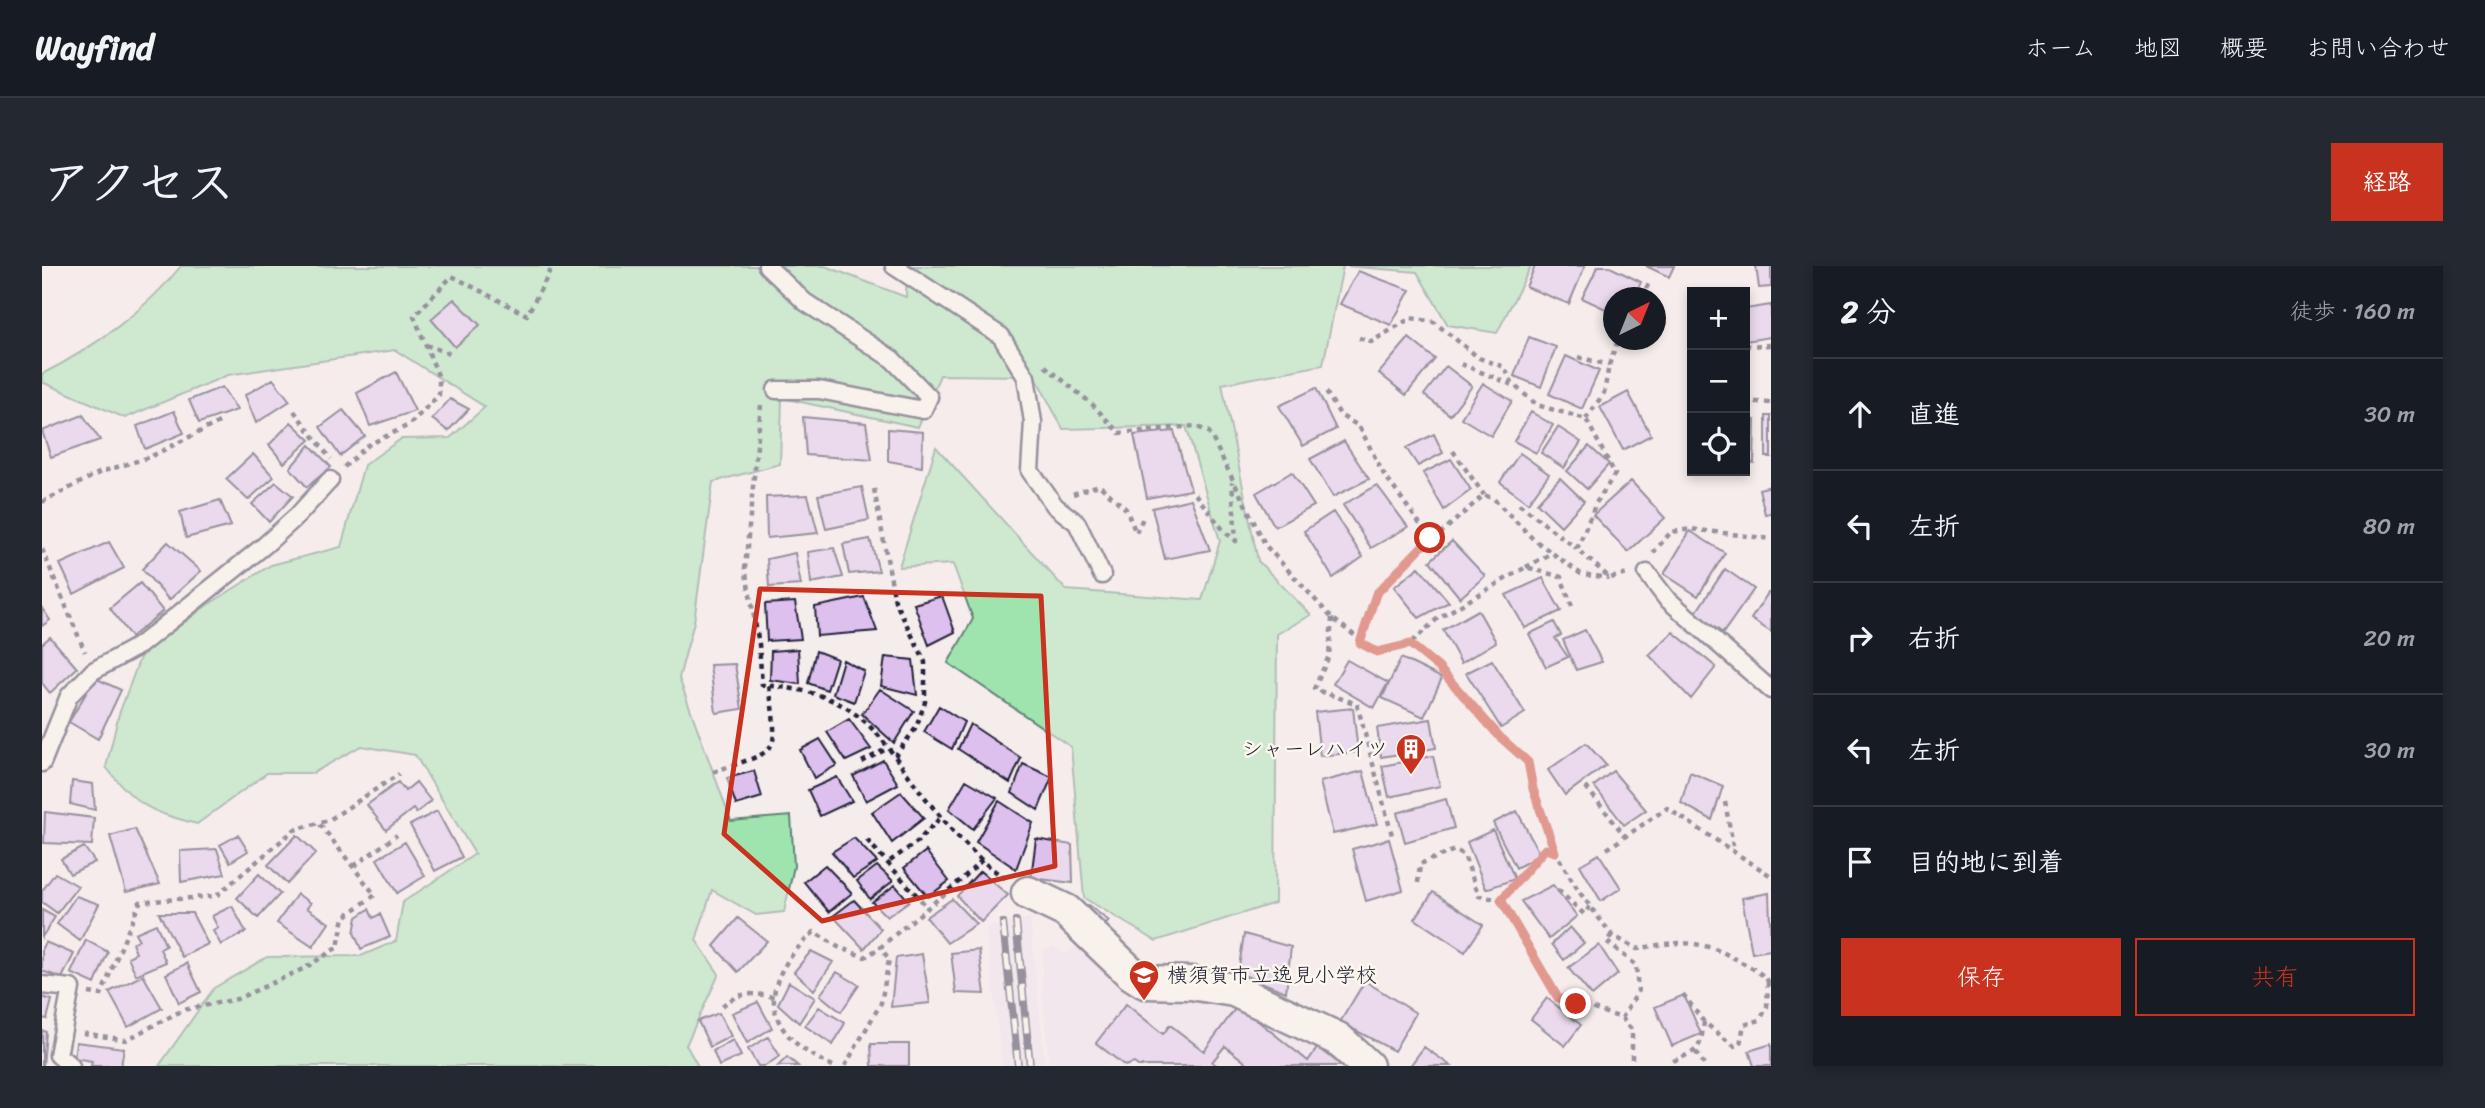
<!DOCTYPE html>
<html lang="ja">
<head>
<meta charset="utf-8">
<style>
  body { margin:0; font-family:Sriracha,"Klee One",sans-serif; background:#242831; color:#f1f3f6 }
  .controls { position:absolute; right:21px; top:21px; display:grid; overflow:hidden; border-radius:0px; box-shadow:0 4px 10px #0003 }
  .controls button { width:63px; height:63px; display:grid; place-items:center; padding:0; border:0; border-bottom:2px solid #363941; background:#171b24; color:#f1f3f6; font:35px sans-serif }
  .compass { position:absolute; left:1561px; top:21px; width:63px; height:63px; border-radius:50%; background:#171b24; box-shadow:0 4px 10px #0003; rotate:43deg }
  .stop { position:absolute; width:21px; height:21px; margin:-16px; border:5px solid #c8321e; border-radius:50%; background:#fff }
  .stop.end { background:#c8321e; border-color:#fff; box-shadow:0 2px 7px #0008 }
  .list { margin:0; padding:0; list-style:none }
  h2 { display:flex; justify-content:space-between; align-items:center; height:91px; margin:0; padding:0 28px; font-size:30px }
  h2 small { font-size:23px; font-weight:400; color:#9ea1a6 }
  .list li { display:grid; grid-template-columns:46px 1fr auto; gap:21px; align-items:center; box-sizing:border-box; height:112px; padding:0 28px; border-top:2px solid #363941 }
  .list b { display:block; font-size:26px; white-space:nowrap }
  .list em { font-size:23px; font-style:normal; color:#9ea1a6 }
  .actions { display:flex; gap:14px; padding:21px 28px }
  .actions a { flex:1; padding:16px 0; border:2px solid #c8321e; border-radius:0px; text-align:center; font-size:24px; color:#c8321e }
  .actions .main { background:#c8321e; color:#fff }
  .icon { flex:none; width:38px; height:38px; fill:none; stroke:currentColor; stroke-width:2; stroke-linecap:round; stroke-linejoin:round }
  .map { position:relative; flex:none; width:1729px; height:800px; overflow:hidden; border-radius:0px }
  header { display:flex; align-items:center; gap:42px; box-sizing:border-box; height:98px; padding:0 35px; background:#171b24; border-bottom:2px solid #363941 }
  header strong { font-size:33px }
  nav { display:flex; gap:38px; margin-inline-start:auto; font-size:24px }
  .intro { display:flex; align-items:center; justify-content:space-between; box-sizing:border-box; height:168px; padding:0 42px }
  h1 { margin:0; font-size:49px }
  .button { padding:18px 32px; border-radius:0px; background:#c8321e; color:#fff; font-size:24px; font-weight:700 }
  main { display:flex; gap:42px; padding:0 42px }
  aside { flex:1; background:#171b24; border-radius:0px; box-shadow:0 4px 10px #0003 }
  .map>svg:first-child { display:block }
  .built { fill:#eedfed }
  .green { fill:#9fe4af; stroke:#608375; stroke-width:2 }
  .building { fill:#dec0ee; stroke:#22223b; stroke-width:2 }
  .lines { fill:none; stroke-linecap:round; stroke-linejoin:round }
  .lane-casing { stroke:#22223b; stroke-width:21 }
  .street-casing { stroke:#22223b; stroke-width:37 }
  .path { stroke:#22223b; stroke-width:4.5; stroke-dasharray:5 5; stroke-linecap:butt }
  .lane { stroke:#fbf7ec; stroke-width:16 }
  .street { stroke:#fbf7ec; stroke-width:32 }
  .rail-casing { stroke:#22223b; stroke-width:8 }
  .rail { stroke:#fbf7ec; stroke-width:5; stroke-dasharray:16; stroke-linecap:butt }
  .route { stroke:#c8321e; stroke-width:9 }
  .marked { fill:none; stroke:#c8321e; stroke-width:5; stroke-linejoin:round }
  .labels { text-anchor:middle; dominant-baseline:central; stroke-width:5; stroke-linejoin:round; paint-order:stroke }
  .poi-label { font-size:21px; fill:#22223b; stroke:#fbf7ec; text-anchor:end }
</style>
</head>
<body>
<header>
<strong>Wayfind</strong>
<nav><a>ホーム</a><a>地図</a><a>概要</a><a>お問い合わせ</a></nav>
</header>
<div class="intro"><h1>アクセス</h1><a class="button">経路</a></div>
<main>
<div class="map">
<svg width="1729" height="800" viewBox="0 0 1729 800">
  <rect width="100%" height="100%" fill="#f5ecec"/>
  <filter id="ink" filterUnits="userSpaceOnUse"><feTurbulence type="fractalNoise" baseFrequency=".0143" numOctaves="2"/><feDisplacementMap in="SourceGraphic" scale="14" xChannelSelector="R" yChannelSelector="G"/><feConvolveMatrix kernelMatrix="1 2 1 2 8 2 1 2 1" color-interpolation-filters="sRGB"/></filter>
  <g filter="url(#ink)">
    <path class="built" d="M988,652L1003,800H960L944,661Z
      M1053,679L1092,718L1187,729L1314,800H1007L1000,724V685L1011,680L1022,689L1030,682Z"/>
    <path class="green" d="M139,0H783L864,31L865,0H1301L1281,99L1180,118L1216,295L1269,349L1235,368L1233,637L1114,675L1042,632L1029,481L906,397L931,353L911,298L857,301L894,181L1024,324L1160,334L1178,275L1144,160L1021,163L993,110L898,109L876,161L740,132L738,198L671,216L652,356L637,412L689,555L749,550L752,600L742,646L714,649L670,624L654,674L677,708L644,779L656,800H117L172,722L225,691L319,690L354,675L361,636L433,588L373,489L319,480L271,507H225L155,558C109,546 94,540 64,501L77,448L99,389L164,340L229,299L299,281L322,199L359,173L408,172L443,141L353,84L186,109L83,152L0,116V108C50,83 104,44 139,0Z
      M1304,0H1489L1455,67L1406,59L1375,6Z"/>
    <path class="building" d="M1493,0H1543L1527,38L1484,21Z
      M1556,0H1566L1599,16L1591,32H1572V47L1540,32Z
      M1604,0H1632L1627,11Z
      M1714,0H1729V21L1717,22Z
      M1316,5L1368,24L1349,59L1298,38Z
      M412,33L438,59L413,81L389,53Z
      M1729,39V71L1703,75V43Z
      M1487,71L1514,81L1499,121L1472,110Z
      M1367,72L1393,93L1364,129L1337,107Z
      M1524,90L1557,105L1540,143L1507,128Z
      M1404,100L1430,120L1408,149L1382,129Z
      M354,106L373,145L328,160L315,127Z
      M231,113L248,135L214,157L203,129Z
      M1441,117L1470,135L1449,170L1419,152Z
      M180,121L195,144L157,157L147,134Z
      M1274,122L1294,163L1261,180L1237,140Z
      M1586,126L1609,169L1581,184L1558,141Z
      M408,133L427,143L406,165L390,153Z
      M301,144L323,170L298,190L278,161Z
      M132,145L142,167L103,183L95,160Z
      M1489,146L1511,159L1494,187L1472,175Z
      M41,149L58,174L9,191L0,165Z
      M1724,150H1729V191H1724Z
      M761,151L824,157L830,194L764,189Z
      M1703,154H1713L1712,197L1703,196Z
      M249,156L268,174L242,197L227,179Z
      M1516,161L1539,176L1522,202L1499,187Z
      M846,163L881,166L880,201L846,195Z
      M1132,165L1149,224L1105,232L1092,169Z
      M1392,168L1401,187L1376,200L1364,182Z
      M1302,175L1327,213L1291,231L1268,193Z
      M268,179L289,201L265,221L248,202Z
      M1547,180L1567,198L1545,223L1525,205Z
      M1478,187L1507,208L1486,237L1458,216Z
      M211,188L232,211L206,234L184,213Z
      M1409,193L1429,224L1402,244L1381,207Z
      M1250,206L1272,240L1233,261L1214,227Z
      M1518,212L1542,235L1519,260L1495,237Z
      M1589,215L1623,252L1586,286L1551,249Z
      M234,216L251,230L227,256L210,238Z
      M1335,219L1366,261L1329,282L1301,239Z
      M1729,220V247L1723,248L1717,223Z
      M820,221L827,254L784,263L776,229Z
      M766,229L776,267L725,272L724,231Z
      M1149,233L1168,284L1123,293L1110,242Z
      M178,234L189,260L144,272L138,246Z
      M1291,246L1321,291L1291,312L1262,265Z
      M1648,265L1683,287L1656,330L1622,308Z
      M828,273L837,305L807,308L801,278Z
      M1410,275L1443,310L1418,332L1388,295Z
      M67,276L82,302L32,328L18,298Z
      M126,276L159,305L127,334L100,303Z
      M792,282L801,311L769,317L766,286Z
      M753,287L759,319L727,321L725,293Z
      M1377,301L1407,336L1377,352L1352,321Z
      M1683,303L1712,323L1681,367L1653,348Z
      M1501,312L1519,345L1483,362L1464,329Z
      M98,317L121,345L89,371L68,342Z
      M1726,327L1729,328V366L1709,353Z
      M900,330L913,366L887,379L872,338Z
      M822,331L835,365L775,370L773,341Z
      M753,336L759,373L725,375L723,338Z
      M0,342L8,354L0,360Z
      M1436,344L1454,376L1419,397L1401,364Z
      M1512,356L1519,369L1513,372L1526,391L1504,401L1487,368Z
      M1543,364L1560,396L1534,404L1521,374Z
      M1631,366L1674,401L1649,433L1607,389Z
      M8,371L35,402L8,427L0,417V378Z
      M756,383L758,418L728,414L729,385Z
      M774,385L795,393L785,424L766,417Z
      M843,391L871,394L875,429L839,420Z
      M1359,392L1400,412L1382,451L1340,432Z
      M801,394L822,405L812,436L791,428Z
      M1305,394L1346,417L1332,442L1291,418Z
      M1450,394L1483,447L1459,462L1424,407Z
      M693,398L700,443L674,447L668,399Z
      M53,412L79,424L56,473L27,456Z
      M838,423L872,445L852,477L820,448Z
      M897,440L922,456L910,483L882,466Z
      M1311,442L1316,486L1278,490L1273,446Z
      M807,453L829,483L804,495L785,466Z
      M1389,453L1394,482L1339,491L1335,462Z
      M928,458L979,492L968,517L916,483Z
      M778,473L795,499L772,512L758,484Z
      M1544,477L1564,499L1523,529L1506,504Z
      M1391,490L1398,520L1347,531L1340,500Z
      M841,494L856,518L824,535L811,510Z
      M981,498L1010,511L996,544L970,527Z
      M712,505L720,531L694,539L685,512Z
      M1321,505L1335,558L1291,568L1278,516Z
      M1571,505L1604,544L1582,559L1552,520Z
      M1648,506L1681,520L1670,554L1639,537Z
      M795,511L810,535L778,550L766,524Z
      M924,514L955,532L931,563L907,543Z
      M30,515L51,518L53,544L28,538Z
      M356,516L363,525L374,516L389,535L374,547L371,543L344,564L325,539Z
      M859,526L882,552L850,577L830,546Z
      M1404,533L1412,562L1363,576L1355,547Z
      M957,535L991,557L974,603L934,576Z
      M395,545L420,591L393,605L368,559Z
      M1475,545L1498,589L1474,602L1451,557Z
      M3,546L52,552L50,579L2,577Z
      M93,563L118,618L84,626L68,570Z
      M1451,564L1473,613L1444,623L1425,576Z
      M196,569L206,585L188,596L178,579Z
      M255,569L274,587L245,618L226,599Z
      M812,572L835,596L811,612L790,586Z
      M994,573L1030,579L1031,617L989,612Z
      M1347,573L1361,624L1324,635L1310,583Z
      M363,576L383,610L355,627L335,593Z
      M42,581L53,596L28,608L19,593Z
      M175,583L183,608L139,616L138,585Z
      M884,585L907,615L886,631L862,602Z
      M1557,588L1579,622L1559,635L1538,599Z
      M783,599L810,627L787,646L762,616Z
      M835,600L851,615L828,633L815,615Z
      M938,605L966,629L939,656L915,630Z
      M13,607L36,620L15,647L0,636V625Z
      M217,608L238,628L216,652L195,632Z
      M853,619L867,635L845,651L830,636Z
      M1511,619L1535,650L1507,673L1479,635Z
      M1391,626L1441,659L1423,686L1373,653Z
      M1727,627L1729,684L1710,687L1700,632Z
      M255,628L269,637L265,642L287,657L271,681L235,657Z
      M34,630L57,638L38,675L15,658Z
      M910,633L934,658L905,677L884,651Z
      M812,634L839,663L822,683L791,650Z
      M1046,639L1067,655L1055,668L1037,649Z
      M190,640L204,666L179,679L171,665L176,662L170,650Z
      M327,643L331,652L338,648L348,671L319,683L312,667L315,651Z
      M0,644L13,651L0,671Z
      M117,647H150L166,678L140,691Z
      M696,652L725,675L696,706L672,680Z
      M114,658L124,680L118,683L124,696L94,709L86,691L94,687L90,677L97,674L93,667Z
      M1528,661L1542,677L1522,694L1510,678Z
      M1202,668L1249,681L1244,726L1196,707Z
      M44,674L66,686L53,718L29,707Z
      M3,676L32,688L20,712L0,705V682Z
      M1557,679L1576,708L1550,730L1526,702Z
      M937,684L943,728L914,727L909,687Z
      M769,685L791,696L772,724L752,706Z
      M880,688L888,737L849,741L854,692Z
      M145,697L159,726L137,737L124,708Z
      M795,706L817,719L799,746L778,729Z
      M101,709L120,742L86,761L67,726Z
      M1323,715L1374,747L1352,785L1298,756Z
      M747,716L773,732L757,757L736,738Z
      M1642,729L1659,768L1630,780L1613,741Z
      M0,731L10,734L5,753L0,752Z
      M1505,732L1539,759L1523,780L1489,753Z
      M716,736L730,762L705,777L690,747Z
      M1084,738L1121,768L1128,759L1162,785L1196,739L1266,795L1276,781L1300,800H1208L1183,780L1170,796L1176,800H1096L1092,797L1083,800L1054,777Z
      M777,741L803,757L791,779L763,760Z
      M677,747L689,770L668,781L656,755Z
      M0,764L4,766L1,800H0Z
      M726,771L738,790L723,800H716L706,783Z
      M691,774L699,790L677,800L671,785Z
      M34,776L82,782L79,800H49L50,795L32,792Z
      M829,778H867V800H830Z
      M1729,778V800H1712L1707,785Z
      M1382,781L1409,800H1368Z
      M745,791L756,800H736Z"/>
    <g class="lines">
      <g class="lane-casing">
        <path id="lane" d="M725,0L763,36L850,93L887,131L881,144L777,124H734
          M852,0L959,70L984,111L991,156L988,205L1013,240L1035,257L1060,309
          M1605,307L1624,332L1729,424
          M0,497L27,430L51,405L98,379L223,279L255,250L288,214
          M0,719L29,722L16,789L29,800"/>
      </g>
      <g class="street-casing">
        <path id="street" d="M986,627L1024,645L1089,707L1103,716L1149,717L1192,724L1296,773L1325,800"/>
      </g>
      <path class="path" d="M1600,32L1608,14
        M1317,72L1329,76L1369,52L1392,56L1437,92L1462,101L1472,120
        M384,79L409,88
        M1703,80L1729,79
        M1536,91L1567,99
        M1419,98L1473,120L1495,139L1544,153L1573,208L1554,237L1535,283L1568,312L1586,308
        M1003,100L1050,138L1077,167L1153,160L1167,166L1224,280L1290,352L1334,386L1368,378L1395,353L1484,301L1519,311L1530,340
        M1284,126L1299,150L1317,160L1341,207L1388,272
        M1703,135L1729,137
        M719,139L703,302L717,378L720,419C753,422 785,427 812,447C839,466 858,499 878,525C903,557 931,591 964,613
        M252,145L289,193
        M1544,153L1562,127L1567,99L1576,74
        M1411,185L1442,229
        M302,201L326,179L367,159L397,129V112L372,50L410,10L485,49L511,0
        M832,223L853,335L883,396V436L874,462L853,490
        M1031,228L1057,219L1084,243L1094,267L1101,252
        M1153,228L1183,266L1194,275L1190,216
        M0,236L59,206L108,191L177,156
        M1477,238L1535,283
        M0,283L43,386
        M1611,287L1629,266L1649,263L1729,273
        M1484,301L1510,287
        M1290,352L1287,390L1272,423L1315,438L1351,573
        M1318,377L1334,328L1388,272L1399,267L1442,229L1452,233L1491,273L1539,308L1567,312
        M1368,378L1396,401L1458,471L1487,496L1491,523L1513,586L1538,627L1570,669L1595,683C1642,673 1663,674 1704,699C1714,704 1724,710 1729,720
        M820,496L846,482
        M671,506C736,483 738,493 727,420
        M1544,521L1583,570
        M1683,536L1692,585
        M825,574L886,642
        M1565,583L1625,542L1729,610
        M848,595L875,576L900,550
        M312,600L355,569
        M1376,617L1378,598L1413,584L1422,589L1437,630L1459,634
        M1516,624L1542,648L1549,639
        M1459,634L1516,732L1580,752L1590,764V800
        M1459,634L1503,583L1512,586
        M1570,669L1564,675L1594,699L1596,726L1580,752
        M47,727L59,729L98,636L174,630L252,564L287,554L357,508
        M1641,728L1662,756
        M680,740C698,725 711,727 733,731
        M41,767L84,774L141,744L195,733L263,702L296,681L302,651L333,629L277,557
        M1654,786L1663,800
        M1631,795C1658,784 1658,784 1662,756L1692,780L1698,778L1702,759L1718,754L1725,741L1726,715
        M791,800C719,768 713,718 772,666L796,681L823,691L839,681
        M803,800L839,737L847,694L839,681C872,651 908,626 940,594"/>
      <use href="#lane" class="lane"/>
      <use href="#street" class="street"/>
      <g class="rail-casing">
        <path id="rail" d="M974,655L988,800
          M961,657L976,800"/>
      </g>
      <use href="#rail" class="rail"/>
    </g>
  </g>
  <g class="lines" filter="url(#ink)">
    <path class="route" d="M1388,272L1334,328L1318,377L1335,386L1368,378L1396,401L1458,471L1486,496L1491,523L1513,586L1503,583L1459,634L1516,732L1534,738"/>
  </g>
  <path d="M0 0H1729V800H0ZM718,323L999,330L1013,600L780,655L682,568Z" fill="#f5ecec" fill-opacity=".55" fill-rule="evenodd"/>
  <path class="marked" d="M718,323L999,330L1013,600L780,655L682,568Z"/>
  <defs>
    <g id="building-pin" transform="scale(1.575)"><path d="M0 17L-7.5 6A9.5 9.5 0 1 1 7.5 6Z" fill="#c8321e" stroke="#fbf7ec"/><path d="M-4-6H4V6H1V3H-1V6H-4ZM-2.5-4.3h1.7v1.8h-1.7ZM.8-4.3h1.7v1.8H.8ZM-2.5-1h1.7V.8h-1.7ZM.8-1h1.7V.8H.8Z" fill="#fff"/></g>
    <g id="school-pin" transform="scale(1.575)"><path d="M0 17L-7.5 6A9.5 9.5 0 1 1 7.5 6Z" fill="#c8321e" stroke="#fbf7ec"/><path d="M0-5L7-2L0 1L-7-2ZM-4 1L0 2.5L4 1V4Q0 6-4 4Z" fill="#fff"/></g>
  </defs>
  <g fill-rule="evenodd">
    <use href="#building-pin" x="1369" y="483"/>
    <use href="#school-pin" x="1102" y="709"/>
  </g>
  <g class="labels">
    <g class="poi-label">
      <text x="1346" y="483">シャーレハイツ</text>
      <text x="1125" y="709" text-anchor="start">横須賀市立逸見小学校</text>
    </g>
  </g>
</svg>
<div class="controls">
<button>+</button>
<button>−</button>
<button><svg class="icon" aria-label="locate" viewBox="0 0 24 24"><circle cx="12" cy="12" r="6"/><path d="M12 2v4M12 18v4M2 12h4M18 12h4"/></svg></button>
</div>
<svg class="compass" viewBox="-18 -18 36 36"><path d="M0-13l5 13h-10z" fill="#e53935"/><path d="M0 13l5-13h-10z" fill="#9ea1a6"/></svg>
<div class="stop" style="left:1388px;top:272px"></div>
<div class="stop end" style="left:1534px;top:738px"></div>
</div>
<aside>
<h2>2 分<small>徒歩 · 160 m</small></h2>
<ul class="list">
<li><svg class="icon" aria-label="ahead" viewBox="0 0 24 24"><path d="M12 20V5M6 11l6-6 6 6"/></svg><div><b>直進</b></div><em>30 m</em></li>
<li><svg class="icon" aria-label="left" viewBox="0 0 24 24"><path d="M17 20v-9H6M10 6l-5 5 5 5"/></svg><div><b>左折</b></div><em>80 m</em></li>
<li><svg class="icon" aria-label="right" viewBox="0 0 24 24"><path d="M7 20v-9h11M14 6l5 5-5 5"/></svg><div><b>右折</b></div><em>20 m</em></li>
<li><svg class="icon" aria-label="left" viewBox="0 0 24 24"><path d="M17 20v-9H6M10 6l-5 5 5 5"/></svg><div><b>左折</b></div><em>30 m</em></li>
<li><svg class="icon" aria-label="arrive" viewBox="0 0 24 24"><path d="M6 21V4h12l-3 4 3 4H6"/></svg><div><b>目的地に到着</b></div></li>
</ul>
<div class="actions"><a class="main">保存</a><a>共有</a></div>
</aside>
</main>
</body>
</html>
